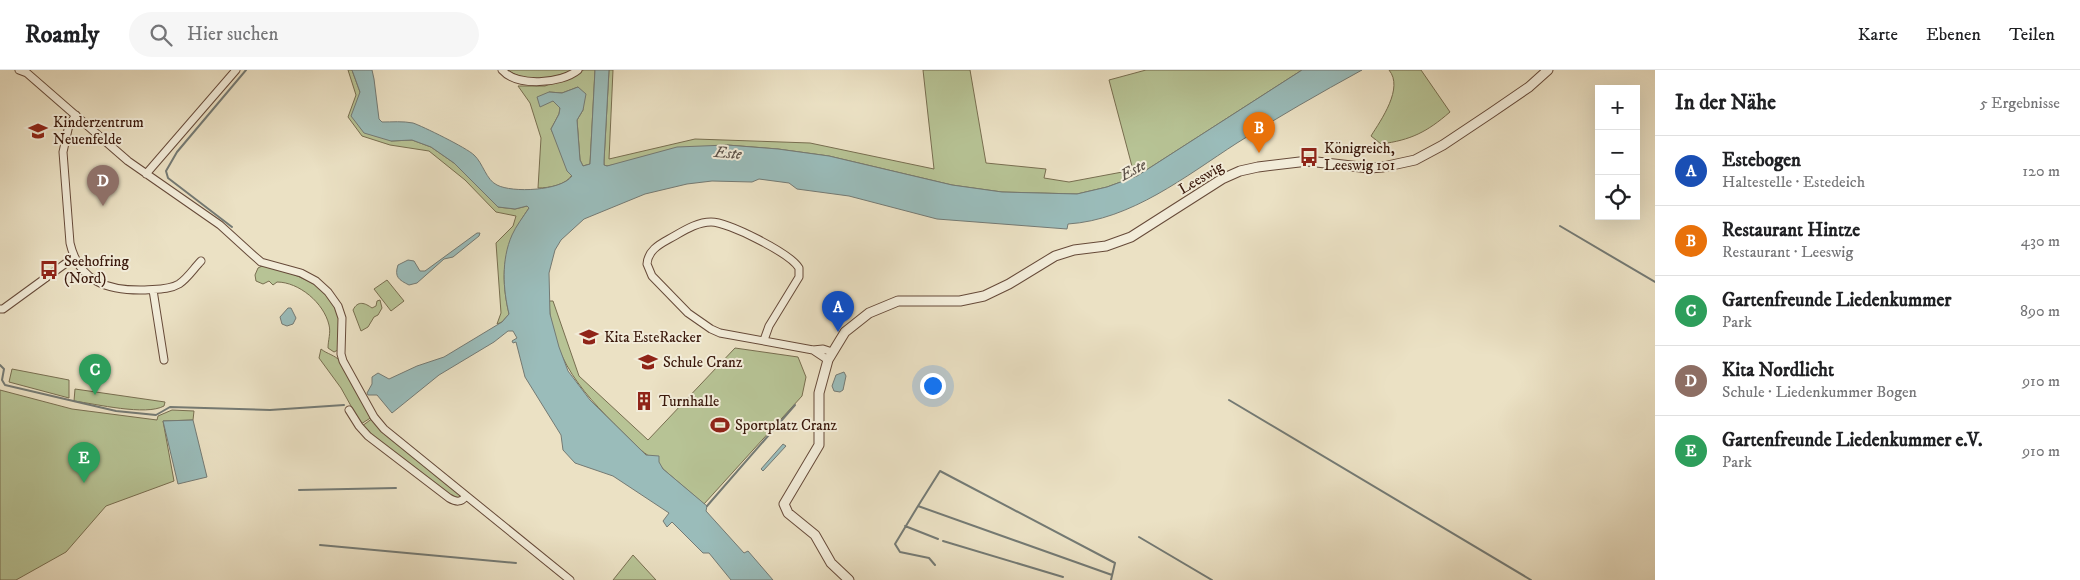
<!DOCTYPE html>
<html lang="de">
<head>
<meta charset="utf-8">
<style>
  body { margin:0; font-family:"IM FELL DW Pica",serif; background:#f6f6f6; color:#202124 }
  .controls { position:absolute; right:15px; top:15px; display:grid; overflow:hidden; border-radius:0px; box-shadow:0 5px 20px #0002 }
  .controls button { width:45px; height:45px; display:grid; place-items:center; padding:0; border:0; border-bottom:1px solid #e0e0e0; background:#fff; color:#202124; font:25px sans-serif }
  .you { position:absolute; left:932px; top:315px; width:18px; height:18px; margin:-12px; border:4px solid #fff; border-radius:50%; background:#1a73e8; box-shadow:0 0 0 8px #1a73e833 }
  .badge { display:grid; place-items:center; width:32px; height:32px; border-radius:50%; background:#8f2418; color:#fff; font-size:16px; font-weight:700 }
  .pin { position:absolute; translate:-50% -41px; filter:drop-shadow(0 1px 2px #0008) }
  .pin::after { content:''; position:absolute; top:26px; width:18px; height:15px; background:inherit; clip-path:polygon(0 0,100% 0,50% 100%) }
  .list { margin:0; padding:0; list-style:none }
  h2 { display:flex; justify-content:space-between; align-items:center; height:65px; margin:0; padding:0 20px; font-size:21px }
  h2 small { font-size:16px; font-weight:400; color:#757577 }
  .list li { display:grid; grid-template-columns:32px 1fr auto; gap:15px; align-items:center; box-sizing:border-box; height:70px; padding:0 20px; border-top:1px solid #e0e0e0 }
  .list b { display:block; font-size:19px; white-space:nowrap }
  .list p { margin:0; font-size:16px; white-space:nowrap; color:#757577 }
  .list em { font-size:16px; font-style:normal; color:#757577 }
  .icon { flex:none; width:28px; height:28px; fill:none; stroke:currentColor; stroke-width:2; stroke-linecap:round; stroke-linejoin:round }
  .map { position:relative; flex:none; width:1655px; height:510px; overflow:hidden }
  header { display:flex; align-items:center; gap:30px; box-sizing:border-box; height:70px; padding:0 25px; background:#fff; border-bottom:1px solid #e0e0e0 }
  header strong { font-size:24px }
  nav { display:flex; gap:28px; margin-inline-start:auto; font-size:18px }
  .search { width:350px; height:45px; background:#f6f6f6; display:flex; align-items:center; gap:12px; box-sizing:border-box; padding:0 18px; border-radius:28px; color:#757577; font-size:19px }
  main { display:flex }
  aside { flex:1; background:#fff }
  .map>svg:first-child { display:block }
  .green { fill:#b7c395; stroke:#786e50 }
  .water { fill:#9abcba; stroke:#747a74 }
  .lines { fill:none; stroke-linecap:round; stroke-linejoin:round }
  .stream { stroke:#747a74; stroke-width:2 }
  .minor-casing { stroke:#664a39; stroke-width:9 }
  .tertiary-casing { stroke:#664a39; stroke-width:11 }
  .minor { stroke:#f2ecd9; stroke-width:7 }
  .tertiary { stroke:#f2ecd9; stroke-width:9 }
  .labels { text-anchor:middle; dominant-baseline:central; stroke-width:4; stroke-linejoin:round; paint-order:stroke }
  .poi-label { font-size:15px; fill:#3a180b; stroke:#f2ecd9; text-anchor:start }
  .street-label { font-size:15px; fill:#3a180b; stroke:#f2ecd9 }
  .water-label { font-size:16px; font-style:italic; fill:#5c5148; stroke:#f2ecd9 }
</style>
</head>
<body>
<header>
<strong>Roamly</strong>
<div class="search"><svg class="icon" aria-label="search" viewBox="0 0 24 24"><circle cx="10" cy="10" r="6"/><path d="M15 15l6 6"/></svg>Hier suchen</div>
<nav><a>Karte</a><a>Ebenen</a><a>Teilen</a></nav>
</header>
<main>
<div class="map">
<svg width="1655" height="510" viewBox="0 0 1655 510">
  <rect width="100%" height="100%" fill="#ebe1c4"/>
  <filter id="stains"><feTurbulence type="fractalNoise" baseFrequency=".004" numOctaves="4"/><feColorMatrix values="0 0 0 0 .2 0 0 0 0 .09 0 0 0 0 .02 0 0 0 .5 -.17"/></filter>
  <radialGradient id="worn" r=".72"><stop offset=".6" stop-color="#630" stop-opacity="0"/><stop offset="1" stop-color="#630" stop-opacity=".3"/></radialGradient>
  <path class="green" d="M348,0H352L360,22L391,71L412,70L431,77L454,93L498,137L515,139L527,136L529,138C504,174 499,201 509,244L502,252L497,254L501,243L496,173L513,156L516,146L496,142L465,110L429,81L390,75L362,66L348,47L356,25Z
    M508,0H574C554,8 526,14 508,0Z
    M584,0H595L590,94L583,96L580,90L577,50L583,40L578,17L562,23L549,22L553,31L560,38L559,44L551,59L572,105C566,115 549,118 538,118L541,68L530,33L518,16H545Z
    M609,0H613L609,89L695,69L810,73L934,99L923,0H970L986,93L1046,99L1044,108L1069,112L1133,100L1109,10L1146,0H1302L1137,106L1107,117L1077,124L1002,122L952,115L829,86L778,79L727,75L607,96L604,95V91Z
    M1389,0H1421L1450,42C1427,62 1411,70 1381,74L1371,66C1381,50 1404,18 1389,0Z
    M264,195C293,204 338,215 339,252C340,261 338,271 338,280L334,282L328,278C328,270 331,263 329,255C324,233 299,212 277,212L273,215L269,211L263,214L256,211L255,205L258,198Z
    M387,210L404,231L391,241L374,219Z
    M380,230L382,238L378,245L374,247L368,257L361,261L353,240C358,230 365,233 372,238L376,236L377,231Z
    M549,231H553L579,306L648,370L735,278L798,287L806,307L802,326L704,434L663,399C657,389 646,386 638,377C595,335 551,297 549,231Z
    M321,279C327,284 335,285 340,291L372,347L361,354L341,318L319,288Z
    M12,299L69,310V328L9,312Z
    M75,319L165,332L164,336C146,346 96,334 74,331Z
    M0,320L72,339L157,350L158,346L172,340L194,341L193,350L163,351L174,411L106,436L66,482L16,510H0Z
    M373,348L461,424L462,426L459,428L451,427L376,369L362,356Z
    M633,485L656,510H613Z"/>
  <path class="water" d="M352,0H372L374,9L379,49L382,52C392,52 403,51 413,53C422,56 467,78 474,85C483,93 486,110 497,115C512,123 561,121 572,106L567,101L551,59L559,44L560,38L553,31L540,37L537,27L549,22L562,23L578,17L586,24L583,40L577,50L580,90L583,96L590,94L595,0H609L604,91V95L607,96L677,77L727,75L778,79L829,86L952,115L1002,122L1077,124L1107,117L1137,106L1302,0H1362C1320,23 1278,47 1237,73C1186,106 1131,150 1068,154L1067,159L937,149L849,126L797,119L789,113L759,109L752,112L712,111L687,114L645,124L584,149L561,170L555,180L549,203L550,244L559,277L568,301L590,330L646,385L659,386V392L663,399L707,436L706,441L744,483L748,481L773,510H731L709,483H703L672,452L667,457L663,451L669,443L613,406L575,393L563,380L561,365L525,307L516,272L513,273L512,271L517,268L513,261H508L494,272L439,305L392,343L377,325H368L367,323L372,314V307L378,303L389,309L417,296L444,287L502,252L509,244C503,219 501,190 512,165C516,156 523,147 529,138L527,136L515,139L498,137L454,93L431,77L412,70L391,71L364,63L351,46L360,22Z
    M477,163H480L479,166L453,187L444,189L417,213L409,215C399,210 394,207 398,195L408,190L414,191L420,201H425Z
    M288,238H291L296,248L293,254L287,256L282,254L280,247Z
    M844,302L846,306L843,320L840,322L834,321L832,316L836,305Z
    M193,350L207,407L178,414L163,351Z
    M783,374L786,376L763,401L761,399Z"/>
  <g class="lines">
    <path class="stream" d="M1560,156L1655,212
      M232,157L168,108L166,101L177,82L246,0
      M0,295L4,299L2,310L5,315L116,341L156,345L170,337L270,340L344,335
      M1229,330L1531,510
      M299,420L396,418
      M707,436L795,335
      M918,436L940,401L1115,493L1111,510
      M905,456L938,469
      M1139,467L1212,510
      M943,471L1063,507
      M320,475L516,493
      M935,495L929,488L900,482L895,474L918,436L1112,505"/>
    <g class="minor-casing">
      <path id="minor" d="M19,0L27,3L128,91L220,155L253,185L261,192L301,203L316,211L328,222L338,236L342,248L341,284L343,291L374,347L384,359L570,510
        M502,0C517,17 561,14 578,0
        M76,45L69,55L63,82L70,173C79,212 108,221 145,220C156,219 169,220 179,214C188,208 194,198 201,191
        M146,104L236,0
        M153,220L164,290
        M0,239H3L73,188
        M764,270L769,256L799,207V198C790,183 728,152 711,152C696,152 682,162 669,169C658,175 648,181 647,194L652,206L688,243L711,259L720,263L813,280L823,279L832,282
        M813,280L828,290
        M349,340L359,356L368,366L449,428C456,432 461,433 466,426"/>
    </g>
    <g class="tertiary-casing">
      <path id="tertiary" d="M849,510L831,493L815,465L788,443L784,434L819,375V323L828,290L845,262L869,243L898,231H960L984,226L1009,214L1055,186L1074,180L1106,176L1131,167L1222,109L1240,101L1258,97L1308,91L1369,98L1383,97L1415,90L1443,75L1491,43L1529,17L1548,0"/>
    </g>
    <use href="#minor" class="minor"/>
    <use href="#tertiary" class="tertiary"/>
  </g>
  <defs>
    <g id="school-bare" transform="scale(1.5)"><path d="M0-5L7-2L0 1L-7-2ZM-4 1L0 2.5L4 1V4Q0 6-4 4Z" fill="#8f2418" stroke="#f2ecd9" stroke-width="2.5" paint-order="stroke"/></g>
    <g id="bus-bare" transform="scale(1.5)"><path d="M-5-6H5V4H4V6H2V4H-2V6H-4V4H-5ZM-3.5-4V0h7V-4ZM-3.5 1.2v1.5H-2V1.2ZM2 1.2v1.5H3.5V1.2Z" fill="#8f2418" stroke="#f2ecd9" stroke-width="2.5" paint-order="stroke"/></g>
    <g id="building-bare" transform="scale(1.5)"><path d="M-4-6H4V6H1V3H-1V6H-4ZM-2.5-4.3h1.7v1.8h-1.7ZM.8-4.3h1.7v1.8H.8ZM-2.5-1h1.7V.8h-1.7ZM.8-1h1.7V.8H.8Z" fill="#8f2418" stroke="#f2ecd9" stroke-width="2.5" paint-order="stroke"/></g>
    <g id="stadium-bare" transform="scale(1.5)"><path d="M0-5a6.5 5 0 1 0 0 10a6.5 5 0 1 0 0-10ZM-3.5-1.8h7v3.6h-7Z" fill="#8f2418" stroke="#f2ecd9" stroke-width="2.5" paint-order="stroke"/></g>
  </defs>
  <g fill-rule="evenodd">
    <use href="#school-bare" x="38" y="61"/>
    <use href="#bus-bare" x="1309" y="87"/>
    <use href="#bus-bare" x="49" y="200"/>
    <use href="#school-bare" x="589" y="267"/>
    <use href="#school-bare" x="648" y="292"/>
    <use href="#building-bare" x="644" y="331"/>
    <use href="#stadium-bare" x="720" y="355"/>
  </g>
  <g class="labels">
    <g class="poi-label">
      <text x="53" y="52">Kinderzentrum<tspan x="53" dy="17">Neuenfelde</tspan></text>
      <text x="1324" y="78">Königreich,<tspan x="1324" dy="17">Leeswig 101</tspan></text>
      <text x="64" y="191">Seehofring<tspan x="64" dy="17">(Nord)</tspan></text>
      <text x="604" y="267">Kita EsteRacker</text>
      <text x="663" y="292">Schule Cranz</text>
      <text x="659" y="331">Turnhalle</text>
      <text x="735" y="355">Sportplatz Cranz</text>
    </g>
    <g class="street-label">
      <text transform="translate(1201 108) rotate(-31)">Leeswig</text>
    </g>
    <g class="water-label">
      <text transform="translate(728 83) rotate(4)">Este</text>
      <text transform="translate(1133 100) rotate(-29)">Este</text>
    </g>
  </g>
  <rect width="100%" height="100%" filter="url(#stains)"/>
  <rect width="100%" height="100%" fill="url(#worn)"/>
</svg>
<div class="controls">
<button>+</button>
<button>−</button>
<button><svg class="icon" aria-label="locate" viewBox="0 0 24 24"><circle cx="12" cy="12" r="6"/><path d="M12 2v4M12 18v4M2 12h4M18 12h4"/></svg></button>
</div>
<div class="you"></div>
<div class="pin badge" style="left:838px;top:262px;background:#1a4fb4">A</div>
<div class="pin badge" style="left:1259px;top:83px;background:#e8710a">B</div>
<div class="pin badge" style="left:95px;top:325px;background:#2e9e5b">C</div>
<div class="pin badge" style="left:103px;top:136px;background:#8d6e63">D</div>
<div class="pin badge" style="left:84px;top:413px;background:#2e9e5b">E</div>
</div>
<aside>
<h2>In der Nähe<small>5 Ergebnisse</small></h2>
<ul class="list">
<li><span class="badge" style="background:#1a4fb4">A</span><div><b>Estebogen</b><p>Haltestelle · Estedeich</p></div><em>120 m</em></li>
<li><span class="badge" style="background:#e8710a">B</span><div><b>Restaurant Hintze</b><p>Restaurant · Leeswig</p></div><em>430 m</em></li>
<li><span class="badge" style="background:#2e9e5b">C</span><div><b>Gartenfreunde Liedenkummer</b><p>Park</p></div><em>890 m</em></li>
<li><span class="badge" style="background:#8d6e63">D</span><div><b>Kita Nordlicht</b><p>Schule · Liedenkummer Bogen</p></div><em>910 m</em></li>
<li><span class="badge" style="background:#2e9e5b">E</span><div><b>Gartenfreunde Liedenkummer e.V.</b><p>Park</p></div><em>910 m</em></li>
</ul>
</aside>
</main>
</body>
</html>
